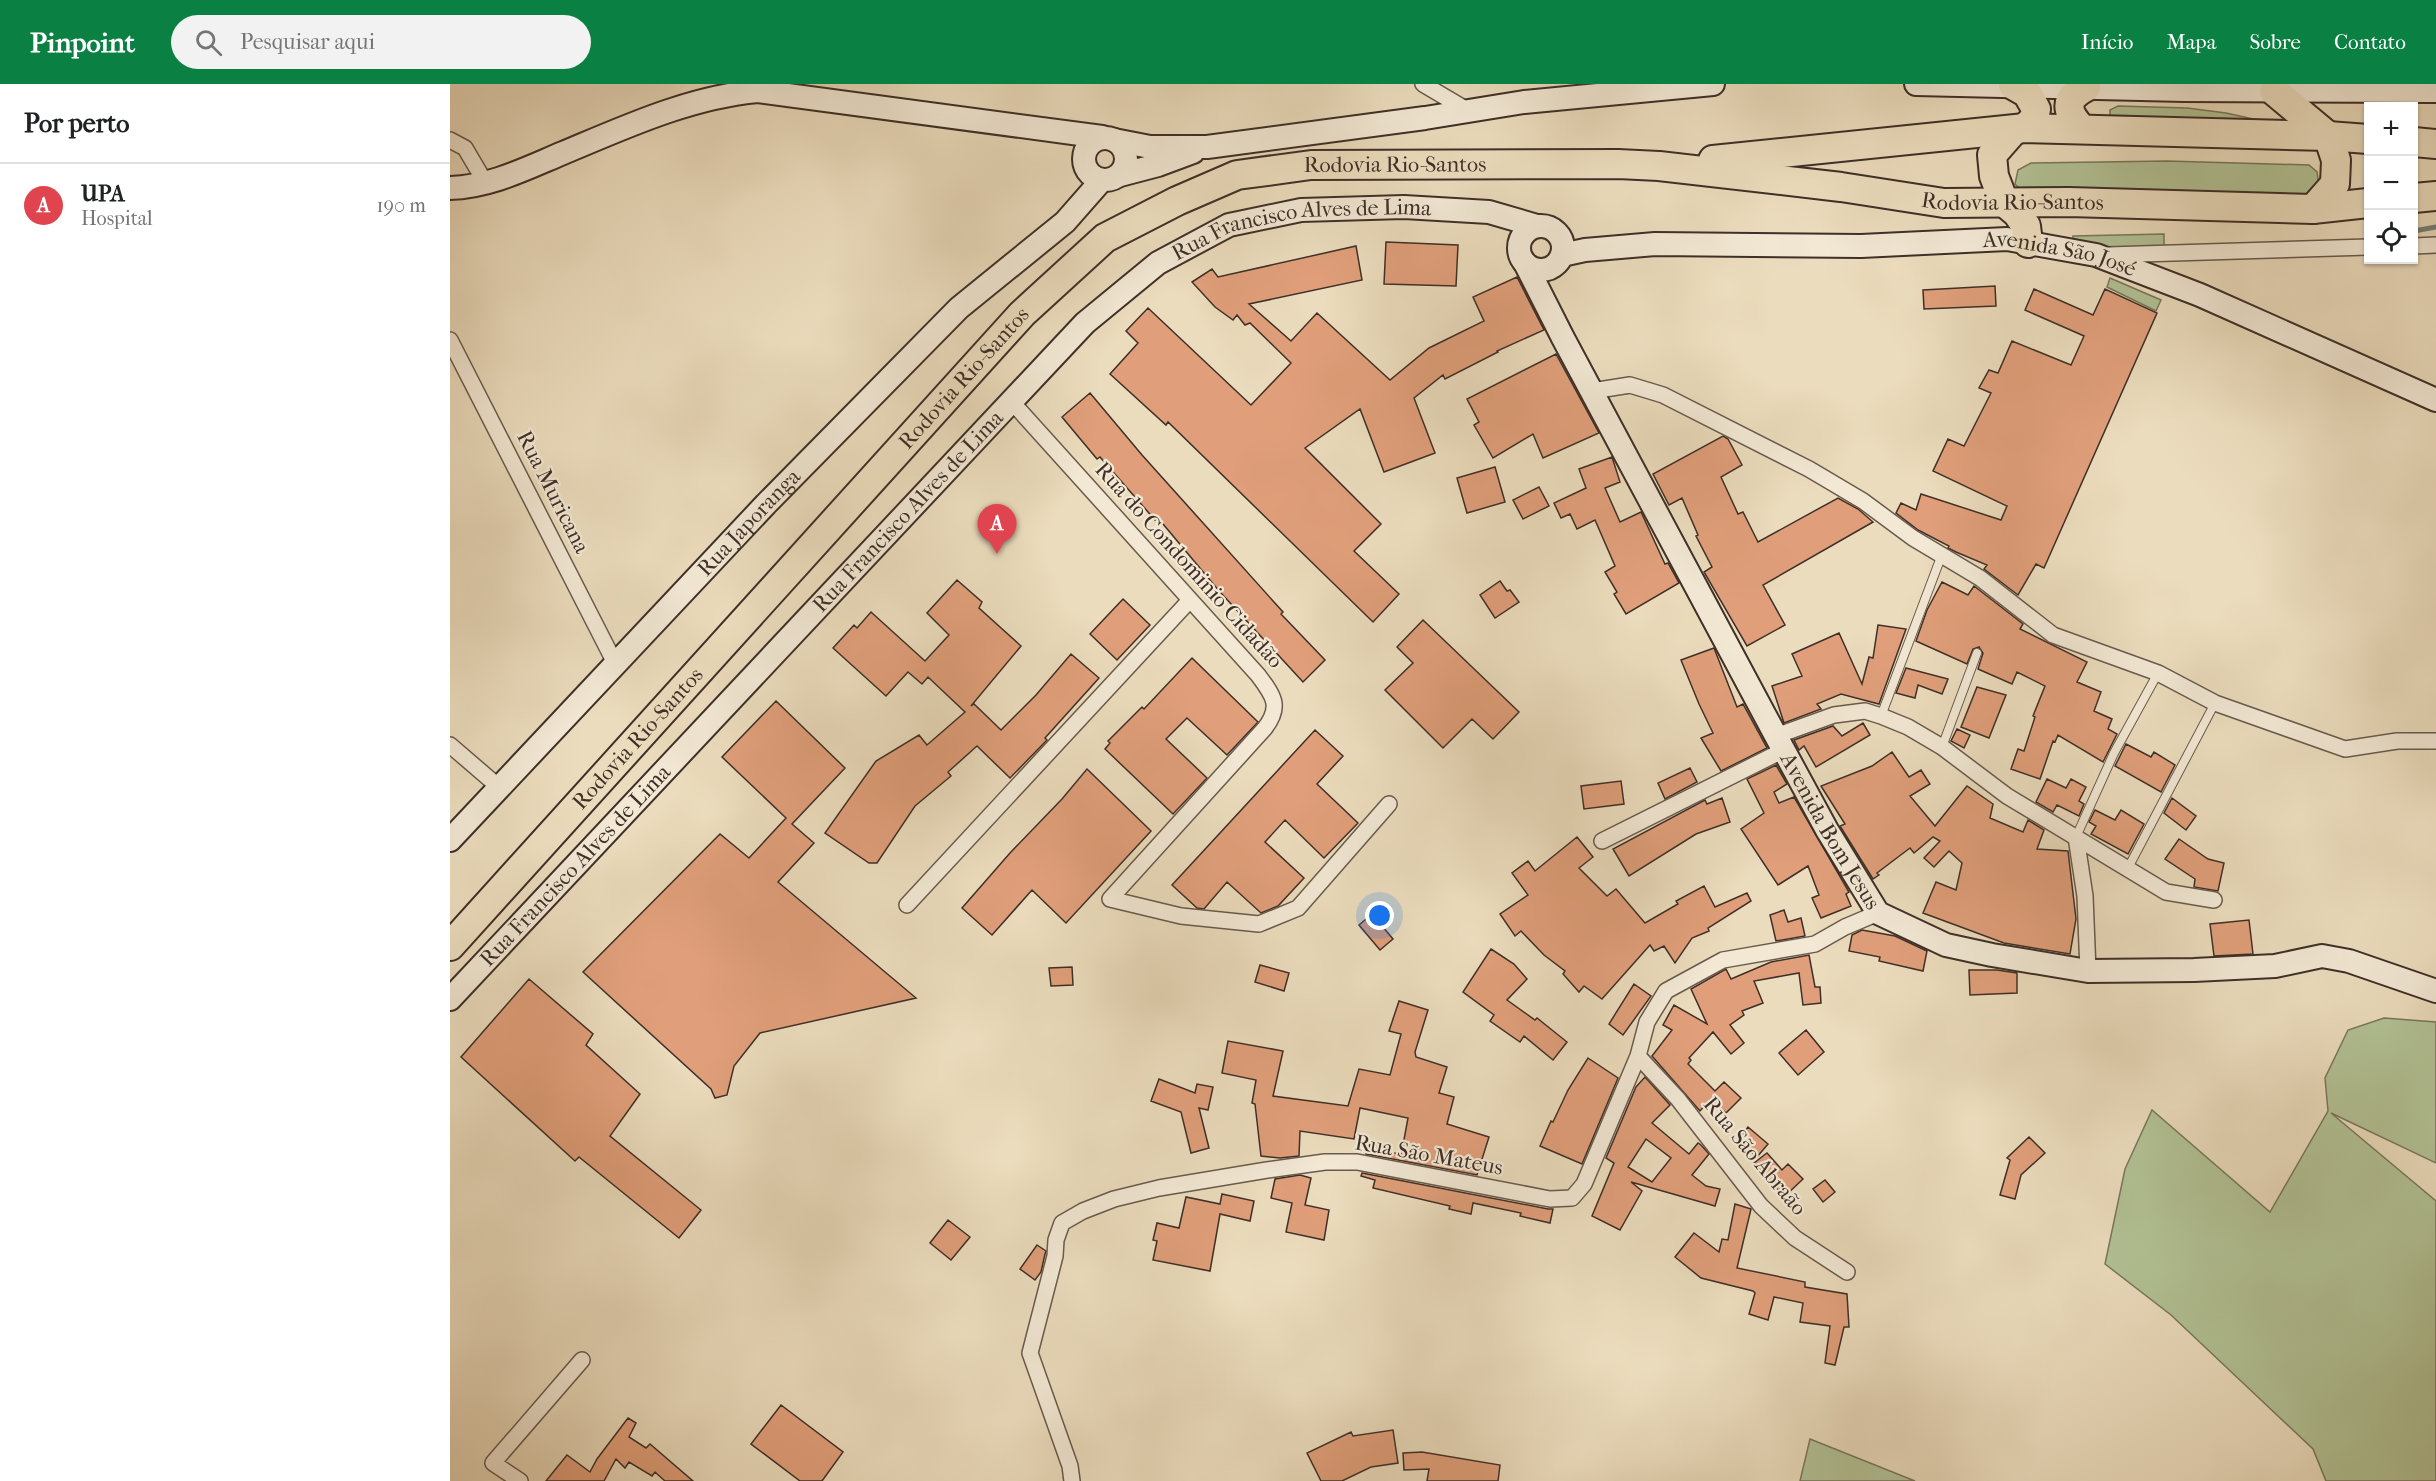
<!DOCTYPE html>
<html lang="pt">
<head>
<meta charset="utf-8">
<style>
  body { margin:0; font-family:"IM FELL French Canon",serif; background:#f2f2f2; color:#202124 }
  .controls { position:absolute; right:18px; top:18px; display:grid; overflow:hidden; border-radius:0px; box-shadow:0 2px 4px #0004 }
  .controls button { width:54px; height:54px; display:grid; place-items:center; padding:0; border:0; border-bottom:2px solid #e0e0e0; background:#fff; color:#202124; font:30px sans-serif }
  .you { position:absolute; left:930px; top:832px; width:21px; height:21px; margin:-15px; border:4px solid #fff; border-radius:50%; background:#1a73e8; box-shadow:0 0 0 9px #1a73e833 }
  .badge { display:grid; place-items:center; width:39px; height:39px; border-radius:50%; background:#0b8043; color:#fff; font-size:20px; font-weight:700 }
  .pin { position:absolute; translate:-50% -50px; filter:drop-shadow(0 2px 3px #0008) }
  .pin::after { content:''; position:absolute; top:32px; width:21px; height:18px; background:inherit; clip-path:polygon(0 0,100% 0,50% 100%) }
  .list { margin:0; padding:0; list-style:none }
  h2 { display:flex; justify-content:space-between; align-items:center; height:78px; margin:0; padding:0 24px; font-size:26px }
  h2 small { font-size:20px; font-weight:400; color:#757577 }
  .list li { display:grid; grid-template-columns:39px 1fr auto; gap:18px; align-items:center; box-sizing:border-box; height:84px; padding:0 24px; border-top:2px solid #e0e0e0 }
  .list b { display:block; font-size:22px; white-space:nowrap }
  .list p { margin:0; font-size:20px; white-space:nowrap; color:#757577 }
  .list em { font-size:20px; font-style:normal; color:#757577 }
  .icon { flex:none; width:33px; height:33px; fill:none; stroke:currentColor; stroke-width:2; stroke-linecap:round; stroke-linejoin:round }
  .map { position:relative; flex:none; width:1986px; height:1397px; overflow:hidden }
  header { display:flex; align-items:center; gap:36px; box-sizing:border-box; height:84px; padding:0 30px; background:#0b8043; color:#fff }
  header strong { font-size:28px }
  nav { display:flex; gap:33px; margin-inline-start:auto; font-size:21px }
  .search { width:420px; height:54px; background:#f2f2f2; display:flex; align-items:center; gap:15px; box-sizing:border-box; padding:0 21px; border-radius:33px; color:#757577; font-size:22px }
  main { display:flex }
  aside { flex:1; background:#fff }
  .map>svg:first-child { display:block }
  .green { fill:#b2c295; stroke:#78785e; stroke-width:1.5 }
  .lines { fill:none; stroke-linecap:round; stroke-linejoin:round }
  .stream { stroke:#76827f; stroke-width:5 }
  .building { fill:#e09f7a; stroke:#3e2f28; stroke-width:1.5; fill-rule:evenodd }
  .lane-casing { stroke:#695a4d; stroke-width:10 }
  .street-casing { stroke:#695a4d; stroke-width:18 }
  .secondary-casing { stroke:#3e2f28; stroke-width:26 }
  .highway-casing { stroke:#3e2f28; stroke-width:32 }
  .lane { stroke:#f2e8d4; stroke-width:8 }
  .street { stroke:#f2e8d4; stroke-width:15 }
  .secondary { stroke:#f2e8d4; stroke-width:22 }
  .highway { stroke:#ebdcbd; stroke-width:28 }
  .labels { text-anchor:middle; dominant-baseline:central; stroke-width:4.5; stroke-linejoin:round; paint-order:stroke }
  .street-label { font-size:22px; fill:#3e2f28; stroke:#f2e8d4 }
</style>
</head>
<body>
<header>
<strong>Pinpoint</strong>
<div class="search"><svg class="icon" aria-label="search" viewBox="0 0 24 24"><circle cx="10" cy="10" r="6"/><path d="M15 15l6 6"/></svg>Pesquisar aqui</div>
<nav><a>Início</a><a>Mapa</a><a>Sobre</a><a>Contato</a></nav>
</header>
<main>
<aside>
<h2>Por perto<small></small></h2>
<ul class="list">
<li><span class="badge" style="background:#e0444e">A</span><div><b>UPA</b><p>Hospital</p></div><em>190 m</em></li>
</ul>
</aside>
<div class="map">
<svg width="1986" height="1397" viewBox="0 0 1986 1397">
  <rect width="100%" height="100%" fill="#ebdcbd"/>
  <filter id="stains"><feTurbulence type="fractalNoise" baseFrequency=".00333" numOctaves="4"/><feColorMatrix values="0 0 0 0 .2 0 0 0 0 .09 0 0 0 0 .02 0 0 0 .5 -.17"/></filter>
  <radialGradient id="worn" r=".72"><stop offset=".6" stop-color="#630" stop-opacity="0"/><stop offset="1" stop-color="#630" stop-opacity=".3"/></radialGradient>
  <path class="green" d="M1668,22L1737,24L1776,29L1826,40L1660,35V26Z
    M1717,77L1859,81L1867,88L1869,101L1849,118L1574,109L1565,100L1568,86L1581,79Z
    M1714,150V166L1622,163L1623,152Z
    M1660,194L1711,216L1706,227L1657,203Z
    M1934,934L1986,938V1079L1881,1029L1986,1117V1397H1876L1863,1365L1721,1231L1655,1180L1675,1085L1702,1026L1820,1128L1878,1027L1875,994L1898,946Z
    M1360,1355L1465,1397H1350Z"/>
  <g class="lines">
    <path class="stream" d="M1964,147L1986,143"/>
  </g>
  <path class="building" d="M936,158L1008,161L1006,202L934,200Z
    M906,162L912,196L799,220L841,257L867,229L940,296L979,264L1034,237L1023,213L1067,193L1094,246L1047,267L1048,268L995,295L993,291L964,314L985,369L934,388L910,325L855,364L931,440L904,467L949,510L923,538L718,338L716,341L660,290L688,259L676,247L698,224L801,321L841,279L800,239L795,241L787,231L783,236L765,223L742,198L762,185L768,193Z
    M1545,202L1546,222L1474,225L1473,206Z
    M1584,205L1643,231L1655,205L1707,229L1594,484L1586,480L1568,511L1534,485L1537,481L1506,468L1498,464L1499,462L1468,446L1446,429L1451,419L1466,426L1471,410L1551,436L1557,422L1483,387L1498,355L1514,362L1541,309L1529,304L1539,286L1548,289L1562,257L1621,281L1634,252L1575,226Z
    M1106,270L1149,349L1093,374L1083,350L1043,374L1024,341L1029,338L1017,315Z
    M640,309L692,371L833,528L831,530L875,576L853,598L770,508L708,434L705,436L650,373L647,375L612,333Z
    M1273,352L1278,355L1292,381L1271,393L1288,430L1293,428L1308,458L1388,414L1408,425L1423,438L1313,501L1335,541L1297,562L1254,488L1262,483L1246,452L1248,451L1232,414L1219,421L1203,390Z
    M1162,373L1170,398L1155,404L1170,438L1191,428L1215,480L1218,479L1229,499L1176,530L1164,510L1167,508L1155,488L1165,482L1145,436L1127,445L1120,430L1111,434L1104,419L1136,404L1129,385Z
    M1045,383L1055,418L1017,429L1007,394Z
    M1089,403L1099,422L1073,435L1063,416Z
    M507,496L532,518L529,524L571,562L521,622L524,620L551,646L586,611L621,570L649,594L595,654L597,656L560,694L527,662L498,688L501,692L465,722L427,779H419L375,749L426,677L469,651L477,661L515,628L478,593L472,600L458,588L436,612L383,564L404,541L407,544L421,528L475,577L499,551L477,529Z
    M1050,497L1057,507L1060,506L1069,518L1045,534L1030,511Z
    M1492,498L1518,511L1524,502L1573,540L1570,545L1637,578L1627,598L1651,608L1644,627L1662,635L1658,645L1667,650L1653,678L1608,651L1605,658L1603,657L1590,695L1561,685L1568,665L1574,667L1585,633L1583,632L1595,602L1567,588L1562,600L1528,585L1533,569L1529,563L1523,565L1517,580L1466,557L1477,526Z
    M673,515L700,541L667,576L640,550Z
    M973,536L1069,628L1043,655L1022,635L993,664L935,606L963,579L947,563Z
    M1428,541L1456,545L1429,620L1391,610L1367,620L1371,625L1334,639L1322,602L1352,592L1342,570L1389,549L1412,600L1419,573L1423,574Z
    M1264,564L1287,623L1293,620L1317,664L1271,687L1251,654L1263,649L1249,620L1231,576Z
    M742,574L808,638L777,671L737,634L716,655L757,694L723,730L655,665L660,659L658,657L692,623L694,625Z
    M1456,584L1498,595L1492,610L1468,601L1465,614L1446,609Z
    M1527,603L1556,611L1539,654L1511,643Z
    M326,617L395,684L342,740L364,759L328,798L466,914L310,949L284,982L277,1011L265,1014L261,1005L133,888L270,750L299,774L336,734L272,673Z
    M1413,639L1420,651L1366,683L1354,662L1349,666L1344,656L1383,642L1392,652Z
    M1507,645L1520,651L1514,664L1501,657Z
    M865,646L893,672L867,700L908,739L874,774L835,736L815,758L854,794L828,822L811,829L777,798L754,825L747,824L722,801Z
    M1676,660L1701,673L1704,668L1725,681L1711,708L1665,682Z
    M1442,668L1459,693L1471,686L1480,700L1460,712L1485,742L1517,702L1543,720L1540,734L1573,748L1578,736L1594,746L1587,765L1618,767L1626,835L1620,870L1554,859L1473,829L1486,798L1506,806L1512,779L1499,767L1484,783L1474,774L1490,757L1483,753L1464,769L1460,764L1427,789L1429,791L1423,795L1390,742L1395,740L1371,702L1422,682Z
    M1326,681L1337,700L1324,708L1329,719L1344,713L1399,808L1396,810L1401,822L1371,834L1362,814L1369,811L1358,782L1328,801L1291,745L1314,729L1297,695Z
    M1240,684L1247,698L1215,715L1208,699Z
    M637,685L701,747L616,839L582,806L542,851L512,824L560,769L612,715Z
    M1597,695L1616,704L1621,695L1636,703L1629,717L1634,720L1629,732L1607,721L1603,728L1586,718Z
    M1171,697L1174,720L1134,725L1131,702Z
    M1272,714L1280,738L1246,750L1179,792L1163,765L1255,716L1257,720Z
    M1722,714L1746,732L1736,746L1714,729Z
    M1645,726L1665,736L1671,726L1694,740L1678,770L1641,750L1646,742L1639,738Z
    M1127,753L1143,773L1129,784L1157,812L1166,805L1195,839L1228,820L1226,817L1254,802L1265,823L1297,809L1301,817L1258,844L1259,847L1242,854L1225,879L1214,862L1204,867L1200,861L1152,915L1134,902L1129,908L1113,890L1115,887L1094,871L1071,847L1065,852L1050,830L1078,811L1062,789L1078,777L1085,787Z
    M1729,755L1758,775L1774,779L1768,807L1744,803L1745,795L1715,775Z
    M1334,826L1338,838L1351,834L1355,852L1326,857L1320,831Z
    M922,830L943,855L930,866L909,841Z
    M1799,836L1803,870L1764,872L1760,840Z
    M1412,846L1445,852L1477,867L1473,887L1429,877L1430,873L1399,867L1402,851Z
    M1041,865L1064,880L1077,895L1057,916L1085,936L1087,934L1117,958L1103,976L1074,952L1070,958L1040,937L1044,931L1013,908Z
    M1359,871L1365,903H1370L1371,919L1353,921L1349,889L1304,897L1313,919L1292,927L1294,931L1280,941L1294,959L1281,970L1263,948L1239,974L1241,976L1238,980L1265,1007L1274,998L1291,1014L1276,1029L1261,1015L1250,1027L1202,972L1222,946L1213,941L1224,921L1257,940L1241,905L1276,885L1281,895L1321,878Z
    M810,881L839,889L834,907L805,898Z
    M622,883L623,901L601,902L599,884Z
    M1519,886H1547L1567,889V909L1520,911Z
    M79,895L143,950L136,961L190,1010L160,1052L251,1126L229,1154L129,1073L125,1077L11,973Z
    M1184,900L1201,912L1173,951L1159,940Z
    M949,917L978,926L965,968L966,973L997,983L989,1009L1004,1013L997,1040L1039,1053L1027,1091L916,1070L921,1058L951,1072L958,1034L910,1024L904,1055L850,1047L849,1072L830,1074L811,1072L805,1020L802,1019L806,996L772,989L778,957L833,967L823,1012L898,1022L909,985L940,991L951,950L939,947Z
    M1356,946L1374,968L1348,991L1329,969Z
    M1138,974L1168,994L1132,1080L1090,1062L1101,1037L1103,1038L1118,1006Z
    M1195,993L1220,1021L1202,1039L1239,1070L1248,1059L1251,1061L1259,1070L1242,1091L1256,1102L1270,1105L1265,1122L1181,1098L1192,1107L1170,1146L1142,1132L1164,1079L1156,1074L1186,1003ZM1196,1055L1221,1074L1202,1098L1178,1083Z
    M709,995L745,1009L747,1000L763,1003L758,1026L749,1024L759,1064L741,1069L731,1028L701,1017Z
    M1298,1043L1318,1060L1307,1073L1287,1057Z
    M1579,1053L1595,1069L1571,1091L1565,1115L1550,1111L1560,1076L1557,1074Z
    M1317,1069L1332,1086L1338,1080L1353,1095L1334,1113L1304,1079Z
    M912,1089L1098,1125H1103L1100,1139L1070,1132L1071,1129L1023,1119L1021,1130L999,1125L1000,1122L923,1104L925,1096L911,1092Z
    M850,1091L861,1094L855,1121L879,1126L874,1156L836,1148L842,1119L821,1114L825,1095Z
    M1375,1096L1385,1108L1373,1118L1363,1105Z
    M772,1110L804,1117L800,1137L770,1130L760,1187L703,1176L707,1157L703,1156L707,1139L729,1144L736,1113L770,1120Z
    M1285,1120L1301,1125L1287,1184L1355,1198V1203L1397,1210L1399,1243H1394L1385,1281L1375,1279L1380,1242L1350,1238L1353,1219L1324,1213L1318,1236L1299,1230L1305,1209L1303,1207L1251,1194L1225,1173L1244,1149L1269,1168L1272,1155L1278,1156Z
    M498,1136L520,1153L501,1176L480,1159Z
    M587,1161L596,1167L595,1170L591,1188L585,1196L570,1185Z
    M331,1321L393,1368L372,1397H350L301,1360Z
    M178,1334L186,1339L179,1353L196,1364L200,1360L243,1397H215L205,1388L202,1392L179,1378L175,1384L166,1375L154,1397H96L117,1371L140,1388L147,1375Z
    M943,1346L948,1379L921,1383L892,1397H871L857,1369L901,1348L903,1352Z
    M972,1368L1050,1381L1048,1397H977L979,1385L954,1386L953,1369Z"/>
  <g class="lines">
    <g class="lane-casing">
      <path id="lane" d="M1431,632L1491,473
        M1492,663L1527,569
        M1626,753L1664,669L1708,589
        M1678,784L1765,619"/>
    </g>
    <g class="street-casing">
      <path id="street" d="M973,0L1017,26
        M0,56L15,64L35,98
        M1964,162L1986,161
        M1658,171L1918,163
        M0,256L166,581
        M1142,307L1180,301L1213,311L1359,385L1413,417L1463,454L1530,494L1603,551L1708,589L1765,619L1895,665L1947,657H1986
        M562,318L808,591C823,611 832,622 815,644L660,815L731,832L809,840L848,824L939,720
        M1326,652L1384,631L1415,627L1431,632L1458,643L1492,663L1557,712L1716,808L1764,816
        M0,661L50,704
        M1626,753L1635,812L1638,887
        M1152,757L1334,666
        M457,821L740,516
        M1188,972L1228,1015L1311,1122L1345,1154L1397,1188
        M70,1397L43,1379L132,1276
        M622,1397L620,1382L580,1269L605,1172L606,1156L612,1139L633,1127L664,1115L709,1104L817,1086L875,1078H907L1100,1115L1122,1114L1134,1100L1188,972L1197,938L1216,907L1273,876L1365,860L1395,843L1428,829"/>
    </g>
    <g class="secondary-casing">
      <g id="secondary">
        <path d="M1466,0L1734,6L1986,7"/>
        <circle cx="655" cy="75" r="21"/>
        <path d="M664,56L700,63H757L975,34L1074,18L1263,0"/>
        <path d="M670,91L708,81L743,68"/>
        <path d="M0,104C40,103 77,84 113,69C175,43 240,13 308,7L652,53"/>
        <circle cx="1091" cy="164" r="22"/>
        <path id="s1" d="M1112,171L1135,166L1205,160L1411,162L1557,155L1646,171L1750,211L1986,316"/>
        <path id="s2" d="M1075,179L1113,254L1326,652L1377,746L1428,829L1496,861L1542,871L1638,887L1744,886L1825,882L1872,872L1899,877L1986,907"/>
        <path id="s3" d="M0,756L316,420L509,224L615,138L651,97"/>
        <path id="s4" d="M0,915L635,239L708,179L779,141L851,126L954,123L1039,128L1087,142"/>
      </g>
    </g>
    <g class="highway-casing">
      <g id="highway">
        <path d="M1563,1L1577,9L1586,25L1584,35L1575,44"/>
        <path d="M1824,7L1878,52L1886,76L1885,100L1863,125"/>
        <path d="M1632,45C1616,28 1613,15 1636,3"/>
        <path d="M1563,47L1542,71L1544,92L1554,118L1567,129L1576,142L1578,159"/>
        <path d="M1964,58L1986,60"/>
        <path d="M1263,76L1575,44L1878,52L1918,55"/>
        <path d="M1964,114L1986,112"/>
        <path id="s5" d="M0,862L572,230L655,154L727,117L787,91L861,81L1168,80L1209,82L1391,103L1494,119L1619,118L1863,125L1918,119"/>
      </g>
    </g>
    <use href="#lane" class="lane"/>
    <use href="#street" class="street"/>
    <use href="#secondary" class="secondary"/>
    <use href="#highway" class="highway"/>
  </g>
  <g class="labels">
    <g class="street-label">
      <text stroke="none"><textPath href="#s5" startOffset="1270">Rodovia Rio-Santos</textPath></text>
      <text stroke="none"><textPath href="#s5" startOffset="1890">Rodovia Rio-Santos</textPath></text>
      <text stroke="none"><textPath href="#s4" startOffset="1173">Rua Francisco Alves de Lima</textPath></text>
      <text stroke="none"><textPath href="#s1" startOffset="500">Avenida São José</textPath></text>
      <text stroke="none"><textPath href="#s5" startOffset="766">Rodovia Rio-Santos</textPath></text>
      <text transform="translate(103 408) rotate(63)">Rua Muricana</text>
      <text stroke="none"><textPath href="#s4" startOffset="669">Rua Francisco Alves de Lima</textPath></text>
      <text stroke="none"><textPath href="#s3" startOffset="436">Rua Japoranga</textPath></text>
      <text transform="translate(739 481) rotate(48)">Rua do Condominio Cidadão</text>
      <text stroke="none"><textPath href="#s5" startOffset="280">Rodovia Rio-Santos</textPath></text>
      <text stroke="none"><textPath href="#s2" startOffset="645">Avenida Bom Jesus</textPath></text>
      <text stroke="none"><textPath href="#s4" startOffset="183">Rua Francisco Alves de Lima</textPath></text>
      <text transform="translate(979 1071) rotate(10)">Rua São Mateus</text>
      <text transform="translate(1305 1072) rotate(50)">Rua São Abraão</text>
    </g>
  </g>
  <rect width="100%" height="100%" filter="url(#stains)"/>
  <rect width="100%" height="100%" fill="url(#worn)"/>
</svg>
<div class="controls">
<button>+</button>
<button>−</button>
<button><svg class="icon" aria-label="locate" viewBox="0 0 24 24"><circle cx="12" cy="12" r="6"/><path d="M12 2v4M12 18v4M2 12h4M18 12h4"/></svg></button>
</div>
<div class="you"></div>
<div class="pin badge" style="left:547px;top:470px;background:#e0444e">A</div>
</div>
</main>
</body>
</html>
